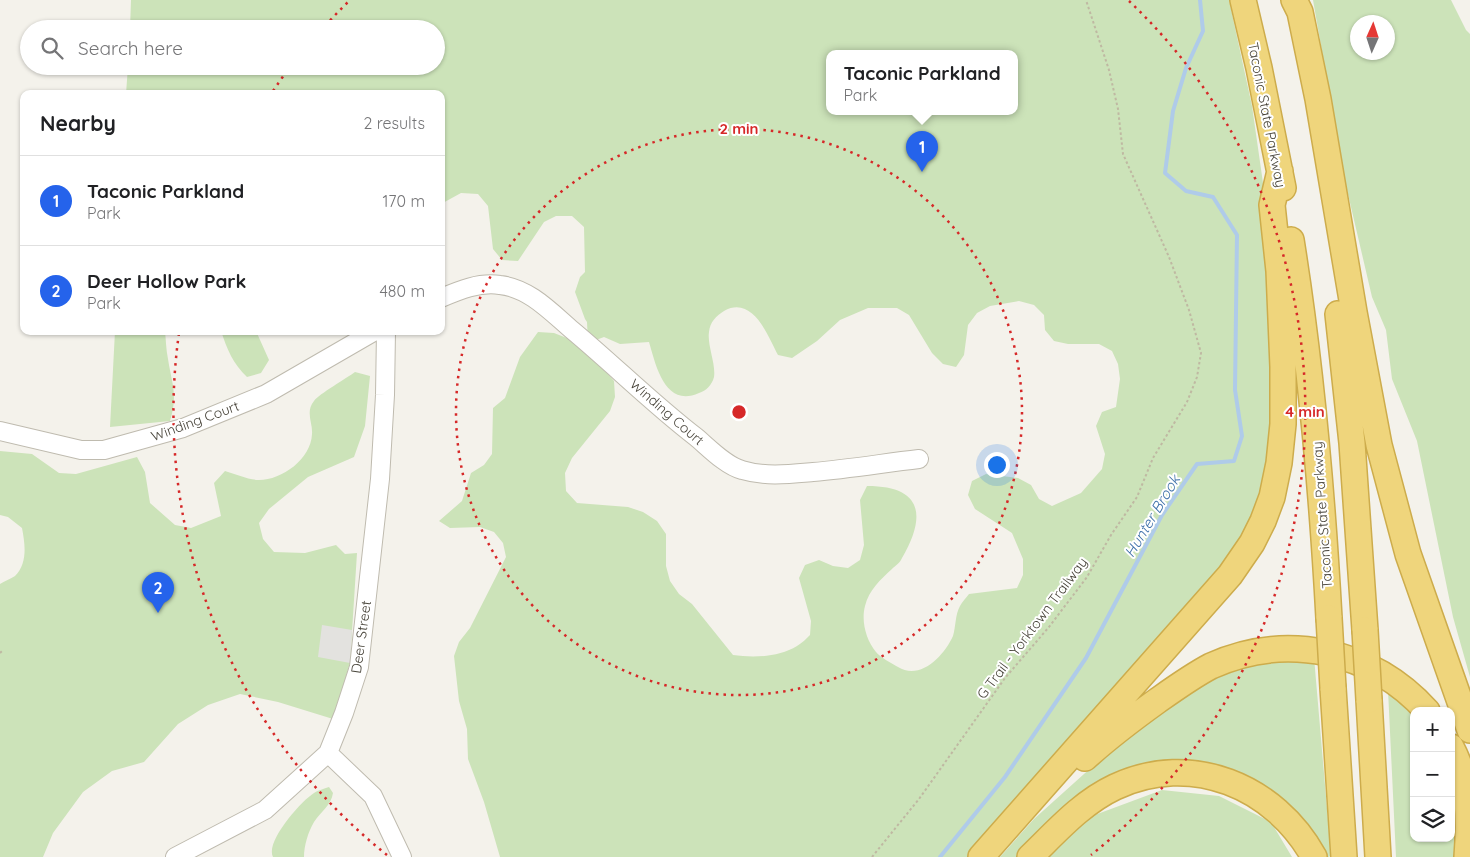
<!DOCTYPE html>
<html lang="en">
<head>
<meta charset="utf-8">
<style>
  body { margin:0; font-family:Quicksand,sans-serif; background:#f2f2f2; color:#202124 }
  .controls { position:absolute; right:15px; bottom:15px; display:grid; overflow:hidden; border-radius:10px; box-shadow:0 1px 4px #0004 }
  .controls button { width:45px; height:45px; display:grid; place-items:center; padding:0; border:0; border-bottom:1px solid #e0e0e0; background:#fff; color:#202124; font:25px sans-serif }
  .compass { position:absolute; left:1350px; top:15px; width:45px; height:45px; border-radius:50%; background:#fff; box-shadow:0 1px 4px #0004; rotate:3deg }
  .you { position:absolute; left:996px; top:464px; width:18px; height:18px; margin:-12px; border:4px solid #fff; border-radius:50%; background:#1a73e8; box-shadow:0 0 0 8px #1a73e833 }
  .badge { display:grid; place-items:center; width:32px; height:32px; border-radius:50%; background:#2563eb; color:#fff; font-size:16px; font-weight:700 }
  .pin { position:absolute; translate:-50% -41px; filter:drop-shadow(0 1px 2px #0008) }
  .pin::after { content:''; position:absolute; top:26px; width:18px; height:15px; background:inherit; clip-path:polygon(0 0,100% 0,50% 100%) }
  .popup { position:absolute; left:826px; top:50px; width:192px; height:65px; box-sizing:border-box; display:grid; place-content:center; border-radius:10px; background:#fff; filter:drop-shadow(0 1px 4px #0005); font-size:16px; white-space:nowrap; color:#757577 }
  .popup b { font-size:19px; color:#202124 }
  .popup::after { content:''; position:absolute; left:50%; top:100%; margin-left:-10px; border:10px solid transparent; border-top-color:#fff }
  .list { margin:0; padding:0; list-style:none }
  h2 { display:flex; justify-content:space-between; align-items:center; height:65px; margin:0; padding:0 20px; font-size:21px }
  h2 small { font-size:16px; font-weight:400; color:#757577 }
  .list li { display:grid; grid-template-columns:32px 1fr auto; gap:15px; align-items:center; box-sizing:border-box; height:90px; padding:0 20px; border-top:1px solid #e0e0e0 }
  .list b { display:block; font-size:19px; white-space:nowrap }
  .list p { margin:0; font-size:16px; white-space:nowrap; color:#757577 }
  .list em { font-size:16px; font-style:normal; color:#757577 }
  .icon { flex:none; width:28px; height:28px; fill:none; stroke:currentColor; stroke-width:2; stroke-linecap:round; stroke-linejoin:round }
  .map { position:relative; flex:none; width:1470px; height:857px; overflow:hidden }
  .search { position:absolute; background:#fff; box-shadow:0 1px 4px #0004; left:20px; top:20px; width:425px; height:55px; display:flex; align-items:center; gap:12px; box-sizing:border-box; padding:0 18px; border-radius:28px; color:#757577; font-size:19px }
  .panel { position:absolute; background:#fff; box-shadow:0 1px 4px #0004; left:20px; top:90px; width:425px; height:245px; border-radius:10px }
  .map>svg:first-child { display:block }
  .green { fill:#cce3b9; fill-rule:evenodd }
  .parking { fill:#e3e2df }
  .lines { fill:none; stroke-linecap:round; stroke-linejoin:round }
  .stream { stroke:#afcbe9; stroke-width:4 }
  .minor-casing { stroke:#bfbbaf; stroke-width:20 }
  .highway-casing { stroke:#cdac4c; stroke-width:28 }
  .path { stroke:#bfb8a2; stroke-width:2; stroke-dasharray:2.5 2.5; stroke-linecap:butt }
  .minor { stroke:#fff; stroke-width:18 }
  .highway { stroke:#efd57c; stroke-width:25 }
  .highway-bridge-casing { stroke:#cdac4c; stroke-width:28; stroke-linecap:butt }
  .highway-bridge { stroke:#efd57c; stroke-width:25 }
  .ring { fill:none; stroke:#d62828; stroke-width:2.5; stroke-dasharray:2.5 5 }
  .labels { text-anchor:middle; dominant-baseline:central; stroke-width:4; stroke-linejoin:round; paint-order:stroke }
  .street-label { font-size:14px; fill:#48443a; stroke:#fff }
  .water-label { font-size:15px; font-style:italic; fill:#3e70a9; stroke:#fff }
  .centre { fill:#d62828; stroke:#fff; stroke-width:2.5 }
  .ring-label { font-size:15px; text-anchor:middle; font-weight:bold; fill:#d62828; stroke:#fff; stroke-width:4; stroke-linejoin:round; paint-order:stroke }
</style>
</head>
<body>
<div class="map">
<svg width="1470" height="857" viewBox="0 0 1470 857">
  <rect width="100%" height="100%" fill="#f4f2eb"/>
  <path class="green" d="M131,0H1229L1252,106L1265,197L1276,447L1246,543L973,857H500L484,802L468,759L467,729L459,701L454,656L459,642L470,628L506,557L503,543L494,532L480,527L450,528L439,521L462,501L471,473L484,465L492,454L493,408L505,398L520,357L538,332L554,333L582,344L614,381L615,397L610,411L572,458L565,473L566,491L577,503L628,507L643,512L657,521L666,534V566L670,581L679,594L692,604L733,655C754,658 779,657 797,646C802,643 806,639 810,635L811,621L799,578L805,565L819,560L833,566L848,568L860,560L864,545L860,500L867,486C922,486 927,515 902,558C900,563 895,566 892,569C880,580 869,590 865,606C861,621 866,640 876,652C881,658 891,663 898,667C920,681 944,656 953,636C956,626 955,615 960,606C962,602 966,598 969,594L1017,588L1023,575V559L1012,533L975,509L968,495L972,481L986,474L1018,478L1031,485L1039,499L1052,506L1081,493L1102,469L1105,454L1096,426L1102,412L1116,407L1120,379L1118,364L1112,351L1099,344H1068L1054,341L1045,330L1044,315L1034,305L1019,301L990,306L977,313L968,325L964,355L956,367L943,364L932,353L909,315L897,308H868L840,320L817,341L792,358L778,355C768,336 753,295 724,311C716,316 710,322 709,332C707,345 716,364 714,377C712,385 706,391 699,393C665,408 656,366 649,342L620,344L604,337L588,343L587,322L585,319L575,292L580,277L585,272L584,227L572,216H556L544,222L518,261L502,260L493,249L488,206L478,194L461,193L441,204V94H126L128,66H436V29H130ZM830,53H1014V111H830Z
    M1313,0H1451L1466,30L1470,34V677L1453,617L1417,441L1392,379L1386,330L1372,297L1344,177ZM1358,22H1388V52H1358Z
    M115,331H165C166,340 166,350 168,359C172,385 178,394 170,421L110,427Z
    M221,331H256L269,360L261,373L247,377C233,364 227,349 221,331Z
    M355,372L370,376L365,426L354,457L308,477L269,509L259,523L263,539L274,552L305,553L336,545L345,554L357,553L350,663L333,719L278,702L240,694L208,705L178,724L144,762L112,771L83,792L53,833L43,857H0V584C4,581 11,579 15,576C28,563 25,544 22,528L8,517L0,515V451L32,454L59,473L76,474L137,457L145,472L150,503L175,525L191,528L221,516L214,483L225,471C236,474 248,480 259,480C282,480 311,459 312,434C313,423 305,412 314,401C319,394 347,378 355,372Z
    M1278,655L1314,657L1331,855L1329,857H1324L1294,818L1156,769L1021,857H1000L1034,819L1114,747L1205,680Z
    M1388,690L1414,711V838H1451V766L1461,857H1396Z
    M329,787L333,793C331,806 321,811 314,822C308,832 304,846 304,857H273C265,842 301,801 314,793C318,790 324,789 329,787Z
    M1162,790L1219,796L1271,822L1292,857H1048L1092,816Z"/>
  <path class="parking" d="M322,625L352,630L350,663L318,657Z"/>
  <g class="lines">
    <path class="stream" d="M940,857L1005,777L1086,658L1162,515L1197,464L1234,461L1242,436L1235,390L1237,235L1213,197L1186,191L1165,173L1173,111L1186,68L1203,31L1200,0"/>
    <g class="minor-casing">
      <path id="minor" d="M441,298C460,290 479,282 500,285C529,288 551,312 572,330C614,365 653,404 696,437C708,447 726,466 742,470C765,477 790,474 813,472C849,469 884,463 919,459
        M0,431L81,450H104L183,428L266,394L375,331
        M328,753L373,796L402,857
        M175,857L265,810L328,753L344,713L359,667L380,479L385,395L386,331"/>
    </g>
    <g class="highway-casing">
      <path id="highway" d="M1243,0L1259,68L1283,188
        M1294,0L1300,12L1318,99L1354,312L1379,445L1408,554L1470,730
        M1291,240C1311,365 1322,491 1329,618
        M1338,314L1352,443L1365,630
        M1333,688L1344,857
        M1369,700L1378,857
        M1451,747C1469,781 1470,820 1467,857
        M1085,758C1108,737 1132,719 1157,701C1174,689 1192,676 1211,666C1286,632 1372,650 1427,711
        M981,857L1230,575L1252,543L1263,521L1272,497L1279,463L1283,424V367L1279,271L1272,205L1280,171
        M1030,857C1056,832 1081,803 1115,787C1191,751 1275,786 1314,857"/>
    </g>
    <path class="path" d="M0,653L2,651
      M872,857L919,799L1005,678L1049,627L1087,577L1111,535L1137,497L1153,458L1187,402L1197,377L1201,353L1189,310L1169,257L1123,154L1118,109L1109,70L1086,0"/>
    <use href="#minor" class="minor"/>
    <use href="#highway" class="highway"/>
    <g class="highway-bridge-casing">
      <path id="highway-bridge" d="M1329,618L1333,688
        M1365,630L1369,700"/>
    </g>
    <use href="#highway-bridge" class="highway-bridge"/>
  </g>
  <g class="ring">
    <circle cx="739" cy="412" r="283"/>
    <path d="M387 855A566 566 0 0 1 179 333M273 91A566 566 0 0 1 290 67M325 26A566 566 0 0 1 349 1M1129 1A566 566 0 0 1 1091 855"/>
  </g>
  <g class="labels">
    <g class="street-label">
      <text transform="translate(1267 115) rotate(79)">Taconic State Parkway</text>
      <text transform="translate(667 412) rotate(41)">Winding Court</text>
      <text transform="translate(195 421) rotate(-20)">Winding Court</text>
      <text transform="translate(1322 515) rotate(-94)">Taconic State Parkway</text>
      <text transform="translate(1032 628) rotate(-53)">G Trail - Yorktown Trailway</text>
      <text transform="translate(361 637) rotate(-82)">Deer Street</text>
    </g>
    <g class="water-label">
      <text transform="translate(1152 516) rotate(-59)">Hunter Brook</text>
    </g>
  </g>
  <circle cx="739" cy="412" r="8" class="centre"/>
  <g class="ring-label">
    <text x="739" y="134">2 min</text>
    <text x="1305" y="417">4 min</text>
  </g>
</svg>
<div class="controls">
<button>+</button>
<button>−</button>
<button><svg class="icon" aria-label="layers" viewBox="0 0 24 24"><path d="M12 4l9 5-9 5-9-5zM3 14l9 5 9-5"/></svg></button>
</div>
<svg class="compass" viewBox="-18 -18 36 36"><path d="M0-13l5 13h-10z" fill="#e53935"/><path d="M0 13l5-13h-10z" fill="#757577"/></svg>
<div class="you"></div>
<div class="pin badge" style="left:922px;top:172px">1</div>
<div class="popup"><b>Taconic Parkland</b>Park</div>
<div class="pin badge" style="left:158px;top:613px">2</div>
<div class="search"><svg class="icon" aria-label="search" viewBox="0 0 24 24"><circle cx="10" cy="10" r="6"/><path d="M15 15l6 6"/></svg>Search here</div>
<section class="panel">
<h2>Nearby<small>2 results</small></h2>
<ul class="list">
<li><span class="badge">1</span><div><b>Taconic Parkland</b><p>Park</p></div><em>170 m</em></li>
<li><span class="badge">2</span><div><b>Deer Hollow Park</b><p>Park</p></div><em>480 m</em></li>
</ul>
</section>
</div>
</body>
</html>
